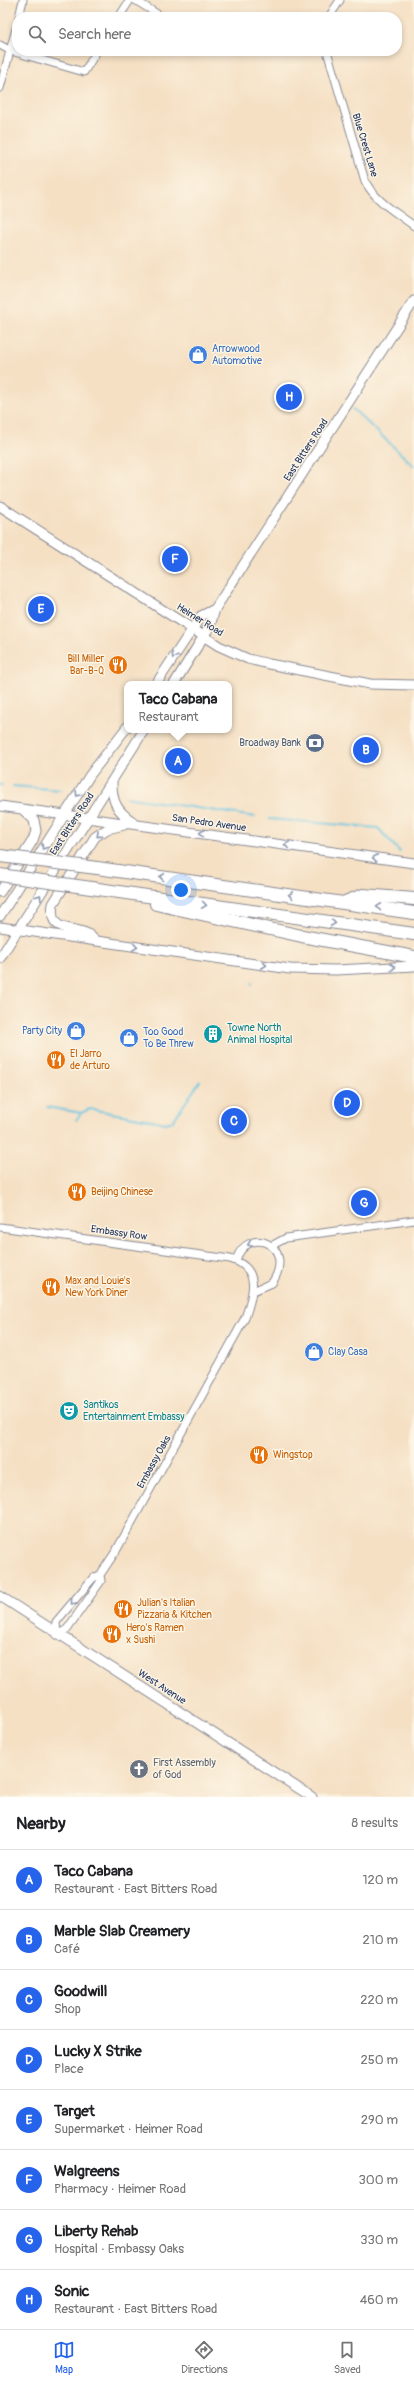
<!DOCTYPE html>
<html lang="en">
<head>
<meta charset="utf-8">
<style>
  body { margin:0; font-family:Pangolin,sans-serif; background:#f6f6f6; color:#202124 }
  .you { position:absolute; left:181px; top:890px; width:14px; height:14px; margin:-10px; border:3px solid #fff; border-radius:50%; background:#1a73e8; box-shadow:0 0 0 6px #1a73e833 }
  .badge { display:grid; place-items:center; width:26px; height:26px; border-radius:50%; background:#2563eb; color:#fff; font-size:13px; font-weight:700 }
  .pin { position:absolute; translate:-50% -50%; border:2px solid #fff; box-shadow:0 1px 4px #0006 }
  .popup { position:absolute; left:124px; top:681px; width:108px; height:52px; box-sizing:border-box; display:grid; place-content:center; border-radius:8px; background:#fff; filter:drop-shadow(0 1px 3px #0005); font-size:13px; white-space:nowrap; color:#757577 }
  .popup b { font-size:15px; color:#202124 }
  .popup::after { content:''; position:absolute; left:50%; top:100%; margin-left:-8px; border:8px solid transparent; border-top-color:#fff }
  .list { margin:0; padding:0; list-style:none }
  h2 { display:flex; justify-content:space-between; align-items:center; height:52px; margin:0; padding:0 16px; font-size:17px }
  h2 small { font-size:13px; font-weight:400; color:#757577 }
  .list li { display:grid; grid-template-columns:26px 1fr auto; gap:12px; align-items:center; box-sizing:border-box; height:60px; padding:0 16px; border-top:1px solid #e0e0e0 }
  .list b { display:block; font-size:15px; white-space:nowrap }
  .list p { margin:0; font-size:13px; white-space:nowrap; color:#757577 }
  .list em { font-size:13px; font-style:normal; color:#757577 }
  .icon { flex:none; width:22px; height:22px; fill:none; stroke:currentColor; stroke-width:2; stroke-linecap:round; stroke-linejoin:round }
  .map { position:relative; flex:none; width:414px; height:1797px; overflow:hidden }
  .search { position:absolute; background:#fff; box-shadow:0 2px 6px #0003; left:12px; right:12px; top:12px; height:44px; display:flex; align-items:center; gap:10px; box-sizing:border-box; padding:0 14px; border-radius:16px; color:#757577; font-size:15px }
  .sheet { height:532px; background:#fff }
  nav { display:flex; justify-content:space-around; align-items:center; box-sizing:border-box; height:56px; border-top:1px solid #e0e0e0; background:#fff; font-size:11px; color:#757577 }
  nav a { display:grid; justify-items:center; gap:2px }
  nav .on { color:#2563eb }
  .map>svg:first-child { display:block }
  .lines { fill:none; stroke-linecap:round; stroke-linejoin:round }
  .stream { stroke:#62c2e0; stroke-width:2 }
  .street-casing { stroke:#888891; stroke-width:9 }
  .secondary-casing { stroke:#888891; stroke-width:11 }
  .highway-casing { stroke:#888891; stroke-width:14 }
  .street { stroke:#fff; stroke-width:7 }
  .secondary { stroke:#fff; stroke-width:9 }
  .highway { stroke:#fff; stroke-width:12 }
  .highway-bridge-casing { stroke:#888891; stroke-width:14; stroke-linecap:butt }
  .highway-bridge { stroke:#fff; stroke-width:12 }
  .oneway { stroke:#8d97ae }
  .labels { text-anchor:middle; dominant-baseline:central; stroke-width:3; stroke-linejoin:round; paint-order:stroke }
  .street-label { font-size:10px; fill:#1b2f5e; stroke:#fcf5e5 }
  .shop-label { font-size:10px; fill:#366cbe; stroke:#fcf5e5; text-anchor:start }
  .food-label { font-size:10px; fill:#c56008; stroke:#fcf5e5; text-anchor:start }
  .service-label { font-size:10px; fill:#4e5e75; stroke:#fcf5e5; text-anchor:end }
  .culture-label { font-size:10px; fill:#0d838f; stroke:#fcf5e5; text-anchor:start }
  .worship-label { font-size:10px; fill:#5b616d; stroke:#fcf5e5; text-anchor:start }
</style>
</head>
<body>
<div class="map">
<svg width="414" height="1797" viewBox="0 0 414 1797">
  <rect width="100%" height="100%" fill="#fcf5e5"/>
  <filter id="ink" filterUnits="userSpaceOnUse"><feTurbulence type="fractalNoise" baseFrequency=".025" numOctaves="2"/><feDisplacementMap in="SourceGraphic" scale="8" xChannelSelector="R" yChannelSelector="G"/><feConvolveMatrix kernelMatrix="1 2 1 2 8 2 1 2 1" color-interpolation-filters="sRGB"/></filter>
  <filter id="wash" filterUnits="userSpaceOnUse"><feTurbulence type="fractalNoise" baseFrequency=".012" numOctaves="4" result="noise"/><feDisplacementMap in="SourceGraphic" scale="16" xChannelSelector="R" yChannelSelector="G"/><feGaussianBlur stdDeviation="0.9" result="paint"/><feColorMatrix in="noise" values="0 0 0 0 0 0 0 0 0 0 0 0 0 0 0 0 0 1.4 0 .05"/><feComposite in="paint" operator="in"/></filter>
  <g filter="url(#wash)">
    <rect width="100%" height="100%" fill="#f5e0c4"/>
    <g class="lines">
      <path class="stream" d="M353,409L414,466
        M0,785H2
        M13,786L61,790
        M126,797L255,817
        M270,819L378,828L400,852
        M252,984V983
        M47,1107L81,1113L90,1109L166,1123L173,1121L200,1081
        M76,1120L81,1113"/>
    </g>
  </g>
  <g filter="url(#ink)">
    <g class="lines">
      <g class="street-casing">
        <path id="street" d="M135,0L162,17
          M19,17L23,0
          M119,17L130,0
          M329,17L340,0
          M0,45L11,51L84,72L97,51
          M327,51L365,181C375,201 397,213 414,226
          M0,88L17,25
          M0,1227L230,1259C262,1268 253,1295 245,1318L116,1551L100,1575L93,1578L56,1622L57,1635L67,1629L101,1581L100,1575
          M271,1246L286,1238L414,1220
          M236,1260C248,1224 297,1245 272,1283L253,1291"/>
      </g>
      <g class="secondary-casing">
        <path id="secondary" d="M0,506L219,646L248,659L269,664L370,684L414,685
          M156,684L201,616L215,609
          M174,684L210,626L215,609L414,301
          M112,783C112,802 117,811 132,821
          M0,806L414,863
          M0,892L33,840L36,831L34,820L22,809
          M0,916L90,775L127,727
          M0,927L290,969L336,970L414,966
          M96,941C93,939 89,934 86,933C71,926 48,933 53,904L95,837L107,829L124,825
          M0,958L144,730
          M0,1596L312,1797"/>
      </g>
      <g class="highway-casing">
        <path id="highway" d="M97,868L414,913
          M84,887L414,934
          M345,902L363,895L414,899
          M156,904L302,936L414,957"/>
      </g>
      <use href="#street" class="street"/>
      <use href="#secondary" class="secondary"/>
      <use href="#highway" class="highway"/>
      <g class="highway-bridge-casing">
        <path id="highway-bridge" d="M0,856L97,868
          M0,875L84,887"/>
      </g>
      <use href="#highway-bridge" class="highway-bridge"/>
    </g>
    <defs><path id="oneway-chevron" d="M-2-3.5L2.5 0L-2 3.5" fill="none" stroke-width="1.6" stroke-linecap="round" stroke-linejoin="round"/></defs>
    <g class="oneway">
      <use href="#oneway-chevron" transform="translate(174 656) rotate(123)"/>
      <use href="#oneway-chevron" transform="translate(78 794) rotate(123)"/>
      <use href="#oneway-chevron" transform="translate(202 833) rotate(-172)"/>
      <use href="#oneway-chevron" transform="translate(99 835) rotate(138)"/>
      <use href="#oneway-chevron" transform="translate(287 845) rotate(-172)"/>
      <use href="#oneway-chevron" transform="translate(44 847) rotate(123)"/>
      <use href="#oneway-chevron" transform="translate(375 858) rotate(-172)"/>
      <use href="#oneway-chevron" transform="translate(162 877) rotate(-172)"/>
      <use href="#oneway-chevron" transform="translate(291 895) rotate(-172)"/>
      <use href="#oneway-chevron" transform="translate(39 897) rotate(-57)"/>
      <use href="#oneway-chevron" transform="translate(204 905) rotate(8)"/>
      <use href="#oneway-chevron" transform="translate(379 907) rotate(-172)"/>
      <use href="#oneway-chevron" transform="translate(333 923) rotate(8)"/>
      <use href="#oneway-chevron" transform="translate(135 947) rotate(8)"/>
      <use href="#oneway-chevron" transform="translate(264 965) rotate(8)"/>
      <use href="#oneway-chevron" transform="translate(393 967) rotate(-3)"/>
      <use href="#oneway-chevron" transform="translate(250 1244) rotate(159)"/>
      <use href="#oneway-chevron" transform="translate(73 1602) rotate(130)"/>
    </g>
  </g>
  <defs>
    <g id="shop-disc" transform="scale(1)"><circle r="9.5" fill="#3f7fe0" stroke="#fcf5e5"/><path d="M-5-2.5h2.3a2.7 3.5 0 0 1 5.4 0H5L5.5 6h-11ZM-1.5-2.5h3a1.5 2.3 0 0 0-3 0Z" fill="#fff"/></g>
    <g id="restaurant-disc" transform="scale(1)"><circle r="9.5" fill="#e8710a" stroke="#fcf5e5"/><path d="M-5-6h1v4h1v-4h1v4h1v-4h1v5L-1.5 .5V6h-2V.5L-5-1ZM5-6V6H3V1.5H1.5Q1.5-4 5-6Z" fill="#fff"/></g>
    <g id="bank-disc" transform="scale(1)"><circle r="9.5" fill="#5c6f8a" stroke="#fcf5e5"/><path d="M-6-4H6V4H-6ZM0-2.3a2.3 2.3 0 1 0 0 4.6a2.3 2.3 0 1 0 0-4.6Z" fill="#fff"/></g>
    <g id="building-disc" transform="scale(1)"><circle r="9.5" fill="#0f9aa8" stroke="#fcf5e5"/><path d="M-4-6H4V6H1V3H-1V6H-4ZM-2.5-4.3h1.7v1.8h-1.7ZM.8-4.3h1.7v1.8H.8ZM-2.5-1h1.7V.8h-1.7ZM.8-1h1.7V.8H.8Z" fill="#fff"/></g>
    <g id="theatre-disc" transform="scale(1)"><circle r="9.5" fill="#0f9aa8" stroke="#fcf5e5"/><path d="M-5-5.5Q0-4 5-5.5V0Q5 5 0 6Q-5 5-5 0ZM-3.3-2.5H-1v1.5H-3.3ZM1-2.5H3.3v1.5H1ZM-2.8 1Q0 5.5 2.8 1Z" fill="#fff"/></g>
    <g id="church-disc" transform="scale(1)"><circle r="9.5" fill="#6b7280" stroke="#fcf5e5"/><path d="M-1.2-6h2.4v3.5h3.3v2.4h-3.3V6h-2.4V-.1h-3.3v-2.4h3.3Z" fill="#fff"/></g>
  </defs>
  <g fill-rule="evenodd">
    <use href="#shop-disc" x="198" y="355"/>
    <use href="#restaurant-disc" x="118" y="665"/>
    <use href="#bank-disc" x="315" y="743"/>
    <use href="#shop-disc" x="76" y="1031"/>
    <use href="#building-disc" x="213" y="1034"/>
    <use href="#shop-disc" x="129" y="1038"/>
    <use href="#restaurant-disc" x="56" y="1060"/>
    <use href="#restaurant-disc" x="77" y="1192"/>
    <use href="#restaurant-disc" x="51" y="1287"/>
    <use href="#shop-disc" x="314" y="1352"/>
    <use href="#theatre-disc" x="69" y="1411"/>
    <use href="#restaurant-disc" x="259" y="1455"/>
    <use href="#restaurant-disc" x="123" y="1609"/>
    <use href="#restaurant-disc" x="112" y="1634"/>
    <use href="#church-disc" x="139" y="1769"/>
  </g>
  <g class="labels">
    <g class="street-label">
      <text transform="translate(365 145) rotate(73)">Blue Crest Lane</text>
      <text transform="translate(306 450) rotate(-57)">East Bitters Road</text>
      <text transform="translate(200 620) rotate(32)">Heimer Road</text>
      <text transform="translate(209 823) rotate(8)">San Pedro Avenue</text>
      <text transform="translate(72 824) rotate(-57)">East Bitters Road</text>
      <text transform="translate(119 1233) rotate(8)">Embassy Row</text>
      <text transform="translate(154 1462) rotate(-61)">Embassy Oaks</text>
      <text transform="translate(162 1687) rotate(33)">West Avenue</text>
    </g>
    <g class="shop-label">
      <text x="212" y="349">Arrowwood<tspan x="212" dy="12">Automotive</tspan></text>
      <text x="62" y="1031" text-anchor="end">Party City</text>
      <text x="143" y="1032">Too Good<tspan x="143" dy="12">To Be Threw</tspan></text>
      <text x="328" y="1352">Clay Casa</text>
    </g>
    <g class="food-label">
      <text x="104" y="659" text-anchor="end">Bill Miller<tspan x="104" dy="12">Bar-B-Q</tspan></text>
      <text x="70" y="1054">El Jarro<tspan x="70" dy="12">de Arturo</tspan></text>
      <text x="91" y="1192">Beijing Chinese</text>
      <text x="65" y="1281">Max and Louie's<tspan x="65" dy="12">New York Diner</tspan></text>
      <text x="273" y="1455">Wingstop</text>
      <text x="137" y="1603">Julian's Italian<tspan x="137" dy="12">Pizzaria &amp; Kitchen</tspan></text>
      <text x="126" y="1628">Hero's Ramen<tspan x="126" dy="12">x Sushi</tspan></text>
    </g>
    <g class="service-label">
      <text x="301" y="743">Broadway Bank</text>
    </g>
    <g class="culture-label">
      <text x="227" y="1028">Towne North<tspan x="227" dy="12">Animal Hospital</tspan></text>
      <text x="83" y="1405">Santikos<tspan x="83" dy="12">Entertainment Embassy</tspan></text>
    </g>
    <g class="worship-label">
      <text x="153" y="1763">First Assembly<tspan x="153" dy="12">of God</tspan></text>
    </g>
  </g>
</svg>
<div class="you"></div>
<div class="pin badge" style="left:178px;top:761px">A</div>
<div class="popup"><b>Taco Cabana</b>Restaurant</div>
<div class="pin badge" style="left:366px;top:750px">B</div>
<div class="pin badge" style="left:234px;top:1121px">C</div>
<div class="pin badge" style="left:347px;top:1103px">D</div>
<div class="pin badge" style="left:41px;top:609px">E</div>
<div class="pin badge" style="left:175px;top:559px">F</div>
<div class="pin badge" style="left:364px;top:1203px">G</div>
<div class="pin badge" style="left:289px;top:397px">H</div>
<div class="search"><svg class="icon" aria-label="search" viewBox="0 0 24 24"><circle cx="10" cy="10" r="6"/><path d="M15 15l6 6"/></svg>Search here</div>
</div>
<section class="sheet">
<h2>Nearby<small>8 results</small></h2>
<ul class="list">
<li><span class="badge">A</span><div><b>Taco Cabana</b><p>Restaurant · East Bitters Road</p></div><em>120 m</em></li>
<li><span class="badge">B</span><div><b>Marble Slab Creamery</b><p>Café</p></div><em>210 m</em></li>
<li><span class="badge">C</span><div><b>Goodwill</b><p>Shop</p></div><em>220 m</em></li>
<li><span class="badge">D</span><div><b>Lucky X Strike</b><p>Place</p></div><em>250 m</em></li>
<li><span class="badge">E</span><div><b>Target</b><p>Supermarket · Heimer Road</p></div><em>290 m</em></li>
<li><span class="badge">F</span><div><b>Walgreens</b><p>Pharmacy · Heimer Road</p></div><em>300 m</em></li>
<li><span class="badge">G</span><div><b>Liberty Rehab</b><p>Hospital · Embassy Oaks</p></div><em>330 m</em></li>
<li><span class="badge">H</span><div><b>Sonic</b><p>Restaurant · East Bitters Road</p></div><em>460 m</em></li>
</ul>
</section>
<nav>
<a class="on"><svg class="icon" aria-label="map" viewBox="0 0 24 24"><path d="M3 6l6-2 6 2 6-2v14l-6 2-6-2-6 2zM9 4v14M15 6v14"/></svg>Map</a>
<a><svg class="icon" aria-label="directions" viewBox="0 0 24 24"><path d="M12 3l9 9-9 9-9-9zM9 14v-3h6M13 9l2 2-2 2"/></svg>Directions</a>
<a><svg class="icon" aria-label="saved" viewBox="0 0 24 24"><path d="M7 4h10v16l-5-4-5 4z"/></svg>Saved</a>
</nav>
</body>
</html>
